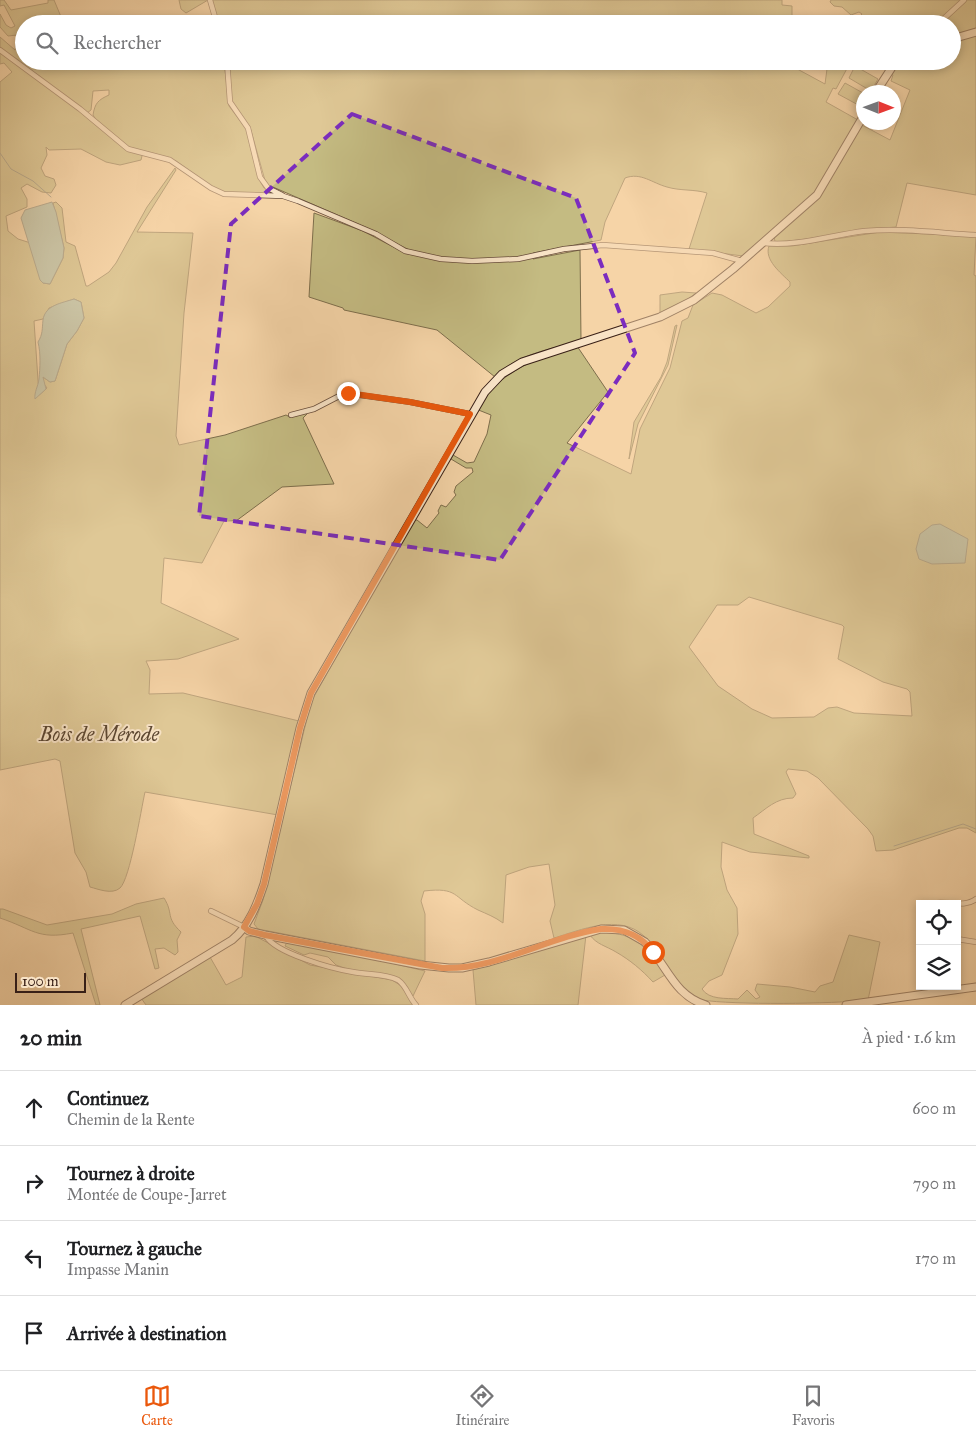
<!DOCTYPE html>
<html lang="fr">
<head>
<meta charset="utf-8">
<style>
  body { margin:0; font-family:"IM FELL Great Primer",serif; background:#f2f2f2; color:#202124 }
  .controls { position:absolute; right:15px; bottom:15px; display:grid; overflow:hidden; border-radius:0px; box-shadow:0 2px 8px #0003 }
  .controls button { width:45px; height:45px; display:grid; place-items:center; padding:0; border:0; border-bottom:1px solid #e0e0e0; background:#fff; color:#202124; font:25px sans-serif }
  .compass { position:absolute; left:856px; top:85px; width:45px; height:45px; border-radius:50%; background:#fff; box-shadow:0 2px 8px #0003; rotate:91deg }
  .scale { position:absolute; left:15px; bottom:12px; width:71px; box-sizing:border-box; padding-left:5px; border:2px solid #392017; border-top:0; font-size:14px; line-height:18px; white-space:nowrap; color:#392017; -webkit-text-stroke:4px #f8e3c6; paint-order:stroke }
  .stop { position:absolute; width:15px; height:15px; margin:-11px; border:4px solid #ea580c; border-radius:50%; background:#fff }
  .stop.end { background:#ea580c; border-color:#fff; box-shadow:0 1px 5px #0008 }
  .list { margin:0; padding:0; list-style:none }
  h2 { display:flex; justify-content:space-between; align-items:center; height:65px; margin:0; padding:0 20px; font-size:21px }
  h2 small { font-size:16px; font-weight:400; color:#757577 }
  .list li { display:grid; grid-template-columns:32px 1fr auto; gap:15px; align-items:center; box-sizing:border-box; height:75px; padding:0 20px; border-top:1px solid #e0e0e0 }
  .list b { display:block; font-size:19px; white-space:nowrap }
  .list p { margin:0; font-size:16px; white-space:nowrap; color:#757577 }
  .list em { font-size:16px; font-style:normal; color:#757577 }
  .icon { flex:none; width:28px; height:28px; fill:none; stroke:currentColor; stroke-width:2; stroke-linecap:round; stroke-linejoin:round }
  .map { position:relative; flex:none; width:976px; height:1005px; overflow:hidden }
  .search { position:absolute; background:#fff; box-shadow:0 2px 8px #0003; left:15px; right:15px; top:15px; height:55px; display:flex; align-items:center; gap:12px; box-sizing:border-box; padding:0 18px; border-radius:28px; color:#757577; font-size:19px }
  .sheet { height:365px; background:#fff }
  nav { display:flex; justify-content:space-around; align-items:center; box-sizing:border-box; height:70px; border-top:1px solid #e0e0e0; background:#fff; font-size:14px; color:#757577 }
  nav a { display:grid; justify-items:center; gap:2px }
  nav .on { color:#ea580c }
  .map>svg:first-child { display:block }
  .green { fill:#c4bb82; stroke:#7e6e4c; fill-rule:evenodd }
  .water { fill:#9cb8a9; stroke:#747b6f }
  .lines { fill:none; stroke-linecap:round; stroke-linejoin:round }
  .stream { stroke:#747b6f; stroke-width:1 }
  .street-casing { stroke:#684d3b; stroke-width:6 }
  .secondary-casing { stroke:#392017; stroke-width:9 }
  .street { stroke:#f8e3c6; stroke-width:4.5 }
  .secondary { stroke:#f8e3c6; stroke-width:7 }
  .route { stroke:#ea580c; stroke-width:6 }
  .marked { fill:none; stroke:#7b2cbf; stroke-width:4; stroke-dasharray:10 6; stroke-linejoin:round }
  .labels { text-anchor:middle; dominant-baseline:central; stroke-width:4; stroke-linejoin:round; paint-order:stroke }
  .park-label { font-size:20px; font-style:italic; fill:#5c4732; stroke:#f8e3c6 }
</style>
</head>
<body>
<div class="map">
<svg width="976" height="1005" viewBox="0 0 976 1005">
  <rect width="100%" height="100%" fill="#f5d4a7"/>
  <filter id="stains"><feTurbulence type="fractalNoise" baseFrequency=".004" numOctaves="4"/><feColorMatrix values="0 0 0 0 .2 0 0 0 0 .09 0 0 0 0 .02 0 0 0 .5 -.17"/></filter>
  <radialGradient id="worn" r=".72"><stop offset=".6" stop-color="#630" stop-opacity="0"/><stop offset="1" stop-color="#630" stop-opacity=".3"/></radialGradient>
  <path class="green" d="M0,0H4L11,10L48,3V0H54L64,24H24V61H224L229,106L247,130L261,183L264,188L272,191V194L225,193L214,188L176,161L143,152L141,160L120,165L106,162L81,149L49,150L46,147L47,155L41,168L45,176L54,179L56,185L51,193L42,192L27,184L21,188L27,199V207L6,216L8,231L18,239L34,244L40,259L37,266L43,283L50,284L63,258L64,248L53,203L56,202L62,208L66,242L75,246L86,286H88L109,272L116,263L147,207L175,168L176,170L137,232L193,233L184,313L176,436L179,445L225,435L286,415L290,417L305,413L307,414L303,418L334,484L282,487L236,521H224L202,563L164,558L161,603L239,639L178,659L146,661L150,670L149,694L183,693L299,721L278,815L145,792C141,810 130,879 120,888C112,895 98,889 90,887L86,872L75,853L60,761L55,759L0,770V82L12,72L4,63L0,64V37L15,50L17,35L8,36L0,27V14L6,25L11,28L15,26L4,5L0,6ZM46,82L87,113L91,110L93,91L109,90V95C98,100 95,103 93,115L97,121L95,122L46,86ZM74,299L81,302L84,318L77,331L67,344L55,381L50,382L43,377L42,381L47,388L39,395L34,321L43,319L49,308Z
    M179,0H782V5L792,6V19L794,24H219L208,0L186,13L181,9Z
    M831,0H976V195L907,183L896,227C855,229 816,240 775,242L774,236L806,208L860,124L890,140L910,90L891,81L893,75L872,61H952V24H861L857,19L862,14L859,12L851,15L842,7L834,6L830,2Z
    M228,61H788V64L825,84L827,69L836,64V61H851L836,89L833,88L826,102L858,120L816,191L743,256L689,249L707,193C694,189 680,191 667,187C652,183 641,172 625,178L605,222L601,240L533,253V259L580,250L581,340C553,349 516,354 495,377L437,330L344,310L343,308L309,297L314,213L363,231L403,252L421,256L365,227L266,184L250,127L232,104Z
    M855,66L878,79L871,91L849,78Z
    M845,83L863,93L862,107L838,94Z
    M880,232L976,236L974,275L976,276V833L967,828H959L893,850L876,851L873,836L868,829L818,778L807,771L788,769L786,772L796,794L793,798C776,798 766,809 753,818L754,834L809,856V858L750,852L722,842L721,867L727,890L737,908L738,934L722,975L709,981L702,989C709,1000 726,998 738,999L747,990L756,999L760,997L755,990L757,984L790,987L815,992L820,986L833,982L849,935L880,942L868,1000C832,1004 733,1005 702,1000C687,993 678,982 669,969C661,958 655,945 644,936C619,913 581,930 554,938L550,921L555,905L549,864L529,867L506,875L503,923C495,917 487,914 478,910C452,897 459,887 424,891L421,901L425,914V961L258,929L254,924L263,900L311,702L413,520H417L427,528L439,513L438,511L441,505L446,507L456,495L454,492L456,486L473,472L472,468H466L451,459L453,455L467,463L474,462L487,434L491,415L476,409C504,368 532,361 577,346L608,392L567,443L631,474L640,429L670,368L682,321L688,318L693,305L712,293L722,295L756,313L768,307L790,286V282C781,273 764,260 769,246H792ZM749,597L842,625L844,627L838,659L883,682L907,689L910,692L912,716L854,713L837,707L828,708L814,717L772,718L752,709L718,686L689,647L717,605H738Z
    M682,292L696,293L673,310L660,313V295Z
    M677,325L668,365L638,424L629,459L634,422L661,377L667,362L675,326Z
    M164,898C174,914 165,917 181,932L177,940L178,952L175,955L164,948L155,949L159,968L155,969L140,916L81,929L100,1005H96L73,933C37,940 33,929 0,918V909H3L47,925L112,914L136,904Z
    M602,932C638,934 646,947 665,975L653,982C642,970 630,960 616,952C606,946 596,944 590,935Z
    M586,935L578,1005H476L473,970Z
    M255,936L310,965L392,980L403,987L414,1005H146L141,998L210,957L226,985L242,977L246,937Z
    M287,942L370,958L425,971L413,996L398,979L350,970L336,965L328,957L310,953L304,955L285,946Z"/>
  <path class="water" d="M52,202L56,212L64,248L63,258L50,284L43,283L40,280L21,218L25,210Z
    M74,299L81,302L84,318L77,331L67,344L55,381L50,382L43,377L46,389L35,399C34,392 38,387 39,379C40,368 41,354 38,342C43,334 42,329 43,320C45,305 62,303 74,299Z
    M940,524L968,539L965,563L932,564L919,559L916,549L920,534L932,525Z"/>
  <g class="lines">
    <path class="stream" d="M0,153L11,169L33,181L51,197
      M894,846L963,824L976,829"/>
    <g class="street-casing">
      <path id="street" d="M210,0L217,24
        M938,24L964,0
        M0,50L80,109L128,149L170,160L211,188L224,194L283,196L298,201L376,234L405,251L441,259L472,261L518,259L564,249L603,245L713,253L742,261
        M227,61L230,102L248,128L260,177L268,188L282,195
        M763,243C797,247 831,235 865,231C902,228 939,233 976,235
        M291,415L314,409L345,393L410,402L470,414
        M929,904C944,899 963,909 976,899
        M211,911L244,927
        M266,936C275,953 333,969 353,972C367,975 385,973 398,980C407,986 409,998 416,1005
        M957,939L976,942"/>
    </g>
    <g class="secondary-casing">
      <path id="secondary" d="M952,39L976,32
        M876,92L896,61
        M244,927L249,931L265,935L420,965L449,968H462L489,962L601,929L624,930L645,942C667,965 674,996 706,1005
        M125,1005L232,940C249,926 257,905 264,884L300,728L311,693L485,392L502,374L522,362L660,317L694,300L733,269L817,195L864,115
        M846,1005L976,987"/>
    </g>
    <use href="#street" class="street"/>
    <use href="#secondary" class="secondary"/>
  </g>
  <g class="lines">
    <path class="route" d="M348,393L410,402L470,414L311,693L300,728L264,884L257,904L244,927L249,931L265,935L442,968C497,970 547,937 601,929C623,928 640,934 653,952"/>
  </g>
  <path d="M0 0H976V1005H0ZM352,114L576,198L635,353L500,560L199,516L231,224Z" fill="#f5d4a7" fill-opacity=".55" fill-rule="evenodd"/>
  <path class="marked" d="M352,114L576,198L635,353L500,560L199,516L231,224Z"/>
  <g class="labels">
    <g class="park-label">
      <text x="99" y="734">Bois de Mérode</text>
    </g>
  </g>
  <rect width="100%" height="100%" filter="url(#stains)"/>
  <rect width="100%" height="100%" fill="url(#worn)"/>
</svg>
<div class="controls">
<button><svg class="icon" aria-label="locate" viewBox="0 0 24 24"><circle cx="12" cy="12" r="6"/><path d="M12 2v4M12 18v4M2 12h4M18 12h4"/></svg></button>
<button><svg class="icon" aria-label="layers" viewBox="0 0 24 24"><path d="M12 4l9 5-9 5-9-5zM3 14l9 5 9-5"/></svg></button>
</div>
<svg class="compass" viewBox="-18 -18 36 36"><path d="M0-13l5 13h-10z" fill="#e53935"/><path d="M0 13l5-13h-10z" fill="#757577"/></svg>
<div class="scale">100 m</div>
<div class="stop" style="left:653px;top:952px"></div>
<div class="stop end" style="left:348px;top:393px"></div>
<div class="search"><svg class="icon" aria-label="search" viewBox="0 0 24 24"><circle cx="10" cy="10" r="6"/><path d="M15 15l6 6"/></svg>Rechercher</div>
</div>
<section class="sheet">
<h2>20 min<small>À pied · 1.6 km</small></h2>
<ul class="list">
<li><svg class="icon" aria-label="ahead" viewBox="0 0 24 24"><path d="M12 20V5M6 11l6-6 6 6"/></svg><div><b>Continuez</b><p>Chemin de la Rente</p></div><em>600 m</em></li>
<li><svg class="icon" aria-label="right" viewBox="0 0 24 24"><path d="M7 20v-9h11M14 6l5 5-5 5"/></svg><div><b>Tournez à droite</b><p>Montée de Coupe-Jarret</p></div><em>790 m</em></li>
<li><svg class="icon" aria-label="left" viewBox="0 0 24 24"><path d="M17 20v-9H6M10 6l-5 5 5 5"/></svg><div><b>Tournez à gauche</b><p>Impasse Manin</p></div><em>170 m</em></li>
<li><svg class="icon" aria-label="arrive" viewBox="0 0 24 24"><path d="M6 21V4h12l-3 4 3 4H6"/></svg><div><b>Arrivée à destination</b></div></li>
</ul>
</section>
<nav>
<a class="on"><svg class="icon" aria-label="map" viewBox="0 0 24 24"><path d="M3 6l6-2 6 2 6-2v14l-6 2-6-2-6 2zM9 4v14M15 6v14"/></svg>Carte</a>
<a><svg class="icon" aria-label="directions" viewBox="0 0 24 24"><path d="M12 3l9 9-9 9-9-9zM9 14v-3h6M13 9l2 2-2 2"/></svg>Itinéraire</a>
<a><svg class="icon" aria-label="saved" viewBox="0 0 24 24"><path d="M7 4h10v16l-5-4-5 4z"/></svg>Favoris</a>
</nav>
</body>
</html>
